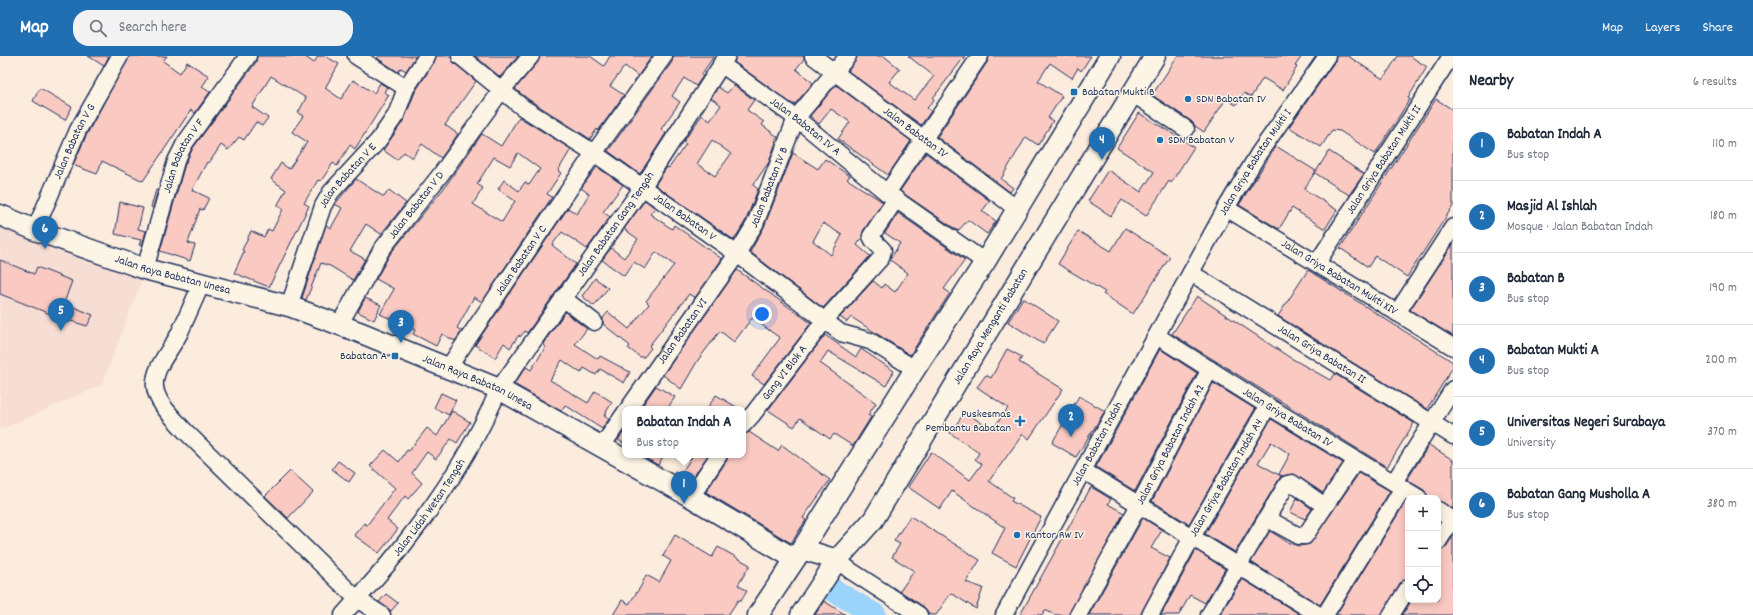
<!DOCTYPE html>
<html lang="en">
<head>
<meta charset="utf-8">
<style>
  body { margin:0; font-family:Dekko,sans-serif; background:#f2f2f3; color:#1f2937 }
  .controls { position:absolute; right:12px; bottom:12px; display:grid; overflow:hidden; border-radius:8px; box-shadow:0 2px 10px #0003 }
  .controls button { width:36px; height:36px; display:grid; place-items:center; padding:0; border:0; border-bottom:1px solid #e0e1e3; background:#fff; color:#1f2937; font:20px sans-serif }
  .you { position:absolute; left:762px; top:258px; width:14px; height:14px; margin:-10px; border:3px solid #fff; border-radius:50%; background:#1a73e8; box-shadow:0 0 0 6px #1a73e833 }
  .badge { display:grid; place-items:center; width:26px; height:26px; border-radius:50%; background:#1f6fb2; color:#fff; font-size:13px; font-weight:700 }
  .pin { position:absolute; translate:-50% -33px; filter:drop-shadow(0 1px 2px #0008) }
  .pin::after { content:''; position:absolute; top:21px; width:14px; height:12px; background:inherit; clip-path:polygon(0 0,100% 0,50% 100%) }
  .popup { position:absolute; left:622px; top:350px; width:124px; height:52px; box-sizing:border-box; display:grid; place-content:center; border-radius:8px; background:#fff; filter:drop-shadow(0 1px 3px #0005); font-size:13px; white-space:nowrap; color:#747a83 }
  .popup b { font-size:15px; color:#1f2937 }
  .popup::after { content:''; position:absolute; left:50%; top:100%; margin-left:-8px; border:8px solid transparent; border-top-color:#fff }
  .list { margin:0; padding:0; list-style:none }
  h2 { display:flex; justify-content:space-between; align-items:center; height:52px; margin:0; padding:0 16px; font-size:17px }
  h2 small { font-size:13px; font-weight:400; color:#747a83 }
  .list li { display:grid; grid-template-columns:26px 1fr auto; gap:12px; align-items:center; box-sizing:border-box; height:72px; padding:0 16px; border-top:1px solid #e0e1e3 }
  .list b { display:block; font-size:15px; white-space:nowrap }
  .list p { margin:0; font-size:13px; white-space:nowrap; color:#747a83 }
  .list em { font-size:13px; font-style:normal; color:#747a83 }
  .icon { flex:none; width:22px; height:22px; fill:none; stroke:currentColor; stroke-width:2; stroke-linecap:round; stroke-linejoin:round }
  .map { position:relative; flex:none; width:1453px; height:559px; overflow:hidden }
  header { display:flex; align-items:center; gap:24px; box-sizing:border-box; height:56px; padding:0 20px; background:#1f6fb2; color:#fff }
  header strong { font-size:19px }
  nav { display:flex; gap:22px; margin-inline-start:auto; font-size:14px }
  .search { width:280px; height:36px; background:#f2f2f3; display:flex; align-items:center; gap:10px; box-sizing:border-box; padding:0 14px; border-radius:16px; color:#747a83; font-size:15px }
  main { display:flex }
  aside { flex:1; background:#fff }
  .map>svg:first-child { display:block }
  .built { fill:#f7ded4 }
  .lines { fill:none; stroke-linecap:round; stroke-linejoin:round }
  .river { stroke:#9bd4fb; stroke-width:23 }
  .building { fill:#facac2; stroke:#1b2f5e; fill-rule:evenodd }
  .minor-casing { stroke:#1b2f5e; stroke-width:19 }
  .major-casing { stroke:#1b2f5e; stroke-width:23 }
  .minor { stroke:#fcf5e5; stroke-width:16 }
  .major { stroke:#fcf5e5; stroke-width:20 }
  .poi-dot { fill:#1f6fb2; stroke:#fcf5e5; stroke-width:1.5 }
  .labels { text-anchor:middle; dominant-baseline:central; stroke-width:3; stroke-linejoin:round; paint-order:stroke }
  .poi-label { font-size:12px; fill:#1b2f5e; stroke:#fcf5e5; text-anchor:start }
  .street-label { font-size:12px; fill:#1b2f5e; stroke:#fcf5e5 }
</style>
</head>
<body>
<header>
<strong>Map</strong>
<div class="search"><svg class="icon" aria-label="search" viewBox="0 0 24 24"><circle cx="10" cy="10" r="6"/><path d="M15 15l6 6"/></svg>Search here</div>
<nav><a>Map</a><a>Layers</a><a>Share</a></nav>
</header>
<main>
<div class="map">
<svg width="1453" height="559" viewBox="0 0 1453 559">
  <rect width="100%" height="100%" fill="#fcecde"/>
  <filter id="ink" filterUnits="userSpaceOnUse"><feTurbulence type="fractalNoise" baseFrequency=".025" numOctaves="2"/><feDisplacementMap in="SourceGraphic" scale="8" xChannelSelector="R" yChannelSelector="G"/><feConvolveMatrix kernelMatrix="1 2 1 2 8 2 1 2 1" color-interpolation-filters="sRGB"/></filter>
  <g filter="url(#ink)">
    <path class="built" d="M0,167L143,221L102,329L0,374Z"/>
    <g class="lines">
      <path class="river" d="M828,531L875,559"/>
    </g>
    <path class="building" d="M88,0H109L104,10Z
      M129,0H167L163,5L180,17L187,6L209,20L202,31L210,36L195,57L191,54L143,125L102,105L97,118L73,109L87,78Z
      M257,0H304L314,7L318,0H325L339,8L325,32L341,43L353,24L374,37L380,27L387,31L384,36L389,39L355,93L350,89L337,110L333,107L321,125L318,124L304,147L309,150L269,231L234,217L244,195L242,194L251,175L264,181L268,173L272,175L283,153L277,150L286,134L271,123L281,107L289,113L307,86L292,76L303,60L298,57L306,42L271,20L252,51L268,62L262,70L256,66L244,84L239,81L228,94L221,89L209,107L207,106L192,134L209,142L203,154L200,153L188,187L195,189L190,205L160,195L185,108L193,92L256,6Z
      M379,0H416L406,15L401,12L398,16L377,2Z
      M436,0H451L454,7L476,25L445,69L458,78L441,102L422,88L412,102L404,96L397,104L383,94L404,64L415,36L435,5Z
      M475,0H518L500,21Z
      M540,0H590L604,10L610,0H652L638,20L625,10L610,30L624,39L598,75L597,73L590,83L528,43L515,33L538,6Z
      M673,0H714L701,19L703,20L696,30L684,22L672,40L680,46L661,73L666,77L640,118L608,95L672,6Z
      M736,0H804V3L796,13L813,27L795,48H792L734,6Z
      M857,0H884L900,13L889,26L914,44L934,20L908,0H965L933,42L934,44L927,52L931,55L921,69L848,15L855,6Z
      M989,0H1091L1081,15L1078,12L1072,22L1050,7L1038,25L1062,40L1048,62L1053,65L1038,89L1026,81L1001,123L1013,132L1010,136L937,81L988,5Z
      M1178,0H1302L1295,10L1297,11L1283,34L1263,22L1251,41L1244,37L1236,49L1226,43L1204,76L1195,70L1191,65L1152,39Z
      M1336,0H1348L1383,23L1398,0H1410L1427,11L1408,42L1410,43L1375,98L1340,75L1332,74L1321,91L1289,71L1335,5Z
      M734,29L754,44L747,54L764,66L762,69L778,81L775,85L776,86L769,106L753,129L758,133L746,164L734,184L655,129L667,111L669,112L686,88L683,86L702,59L710,65L721,49L711,42L718,31L727,37ZM712,84L731,98L715,120L697,108Z
      M836,29L911,85L888,119L838,83L850,66L831,53L819,68L810,60Z
      M40,32L72,51L65,64L33,45Z
      M1436,43L1453,54V150L1407,221L1375,200L1368,211L1340,192Z
      M1139,57L1194,91L1171,127L1169,125L1146,160L1122,144L1111,160L1088,145L1108,114L1141,136L1154,116L1117,92Z
      M519,61L571,93L558,115L561,117L547,138L552,141L482,246L474,241L457,272L462,275L455,285L442,278L436,290L413,278L415,274L380,258L394,233L376,223L390,198L444,132L482,78L501,90ZM518,97L540,113L529,129L525,126L519,135L504,124L498,133L515,145L502,166L473,148L483,132L477,128L494,101L510,110Z
      M1276,90L1316,115L1304,133L1337,154L1325,173L1292,152L1279,173L1239,149Z
      M1329,95L1364,118L1349,139L1315,117Z
      M793,97L818,113L825,103L850,120L847,123L883,146L863,175L862,182L857,189L870,200L823,252L750,196L764,171ZM823,167L842,179L831,199L813,185Z
      M926,97L990,145L982,155L996,165L987,178L968,164L958,175L900,135Z
      M597,111L623,129L603,156L610,161L587,193L562,176L552,189L576,208L527,277L525,275L520,281L519,279L510,292L504,287L495,302L475,289L568,152L577,158L589,138L581,132Z
      M356,123L384,141L389,134L406,147L381,178L366,168L350,195L365,203L353,224L330,210L321,207L306,244L302,242L326,169L331,172L342,152L335,148Z
      M156,134H158L153,152L151,151Z
      M645,144L655,152L650,158L672,173L674,169L722,203L695,242L689,238L649,290L651,292L644,301H640L628,292L630,290L603,268V262L608,256L629,273L649,248L646,245L674,209L656,196L645,213L634,206L624,220L602,204L611,192L624,202L638,183L624,173Z
      M120,146L143,152L138,173L146,175L142,190L139,189L141,184L115,178Z
      M898,157L965,204L944,233L950,237L910,299L851,261L847,266L840,261L873,225L882,232L884,228L895,236L908,217L890,204L900,187L885,177Z
      M1125,172L1170,201L1133,258L1103,238L1105,236L1058,208L1078,175L1111,195Z
      M1453,188V280L1410,254Z
      M0,204L34,218L37,211L72,225L64,247L93,259L87,270L58,261L0,238Z
      M737,214L811,267L764,328L752,320L780,282L752,262L734,286L720,275L698,304L681,333L663,319Z
      M1308,214L1453,306V311L1427,353L1278,260Z
      M595,222L608,232L594,250L582,240Z
      M1197,240L1289,301L1330,324L1335,318L1414,367L1387,411L1172,278Z
      M365,242L381,249L374,264L358,256Z
      M1023,242L1058,265L1043,288L1008,266Z
      M565,256L587,273L575,288L598,303L600,300L630,316L624,327L600,313L596,319L584,312L581,317L562,304L550,324L588,347L595,335L612,346L604,360L609,363L602,373L565,349L561,355L514,328L526,311L531,314L545,292L543,288Z
      M825,279L856,301L861,293L894,315L886,330L828,295L820,307L876,347L868,359L871,361L853,390L834,378L830,383L800,362L794,371L768,354Z
      M1007,293L1022,301L1019,306L1063,333L1029,383L1023,378L989,425L1013,442L1011,445L1041,461L1016,510L992,497L1005,472L952,435L940,453L908,431L931,396L970,424L982,408L975,403L979,397L950,377L965,356L992,374L1008,352L977,331L986,319L991,322Z
      M1160,293L1197,317L1135,435L1096,411Z
      M1213,327L1255,353L1189,468L1152,445Z
      M656,330L675,341L667,353H640Z
      M441,337L456,344L449,359L434,352Z
      M716,339L740,353H707Z
      M1079,340L1105,355L1076,401L1052,387Z
      M452,355L470,366L457,387L451,383L436,403L427,396L412,417L422,427L408,443L405,440L387,464L398,473L379,497L354,479L364,467L367,469L395,432L370,410L385,394L399,406L407,394L409,395L427,372L437,380Z
      M1271,363L1343,407L1323,437L1294,418L1282,420L1279,418L1290,398L1271,386L1258,407L1281,420L1235,496L1205,478Z
      M625,374V388L618,384Z
      M749,376L778,395L782,389L830,424L803,462L806,464L791,487L706,436L727,404L728,399H743V378Z
      M1429,389L1453,404V453L1438,445V442H1428L1424,434L1407,424Z
      M640,399H664L658,409Z
      M693,399H708L689,427L674,418L675,416L680,419Z
      M338,405L355,417L349,426L332,413Z
      M290,415L313,436L288,462L265,440Z
      M1359,417L1390,435L1320,549L1251,506L1270,475L1289,487L1299,490L1310,488Z
      M1091,431L1111,443L1108,448L1124,457L1069,559H1055L1045,554L1042,559H1020Z
      M1297,442L1312,453L1305,463L1290,456Z
      M1406,445L1408,446V523L1400,527L1382,559H1336Z
      M910,460L980,504L966,526L983,532L976,553L951,537L936,559H930L924,551L900,535L914,515L892,501L900,488L894,485Z
      M1143,462L1162,474L1151,492L1170,502L1141,559H1089Z
      M675,479L712,501L718,491L750,509L738,529L747,535L741,545L738,544L728,559H613L622,544L629,548L641,530L646,519L659,526L671,505L663,500Z
      M1453,480V559H1402L1412,544H1438V495L1446,491Z
      M1196,494L1225,513L1205,547L1190,539L1179,559H1161Z
      M1242,523L1301,559H1220Z
      M386,538L398,547L391,555L379,546Z
      M824,545L846,559H815Z"/>
    <g class="lines">
      <g class="minor-casing">
        <g id="minor">
          <path d="M356,0L406,32"/>
          <path id="s1" d="M460,0L522,51L594,97L737,198L841,277L870,285L915,313"/>
          <path id="s2" d="M813,0L1017,153"/>
          <path id="s3" d="M721,8L796,62L887,137L985,206"/>
          <path d="M1132,37L1186,73"/>
          <path d="M887,137L980,0"/>
          <path id="s4" d="M1226,152L1453,291"/>
          <path id="s5" d="M35,174L78,74L120,0"/>
          <path id="s6" d="M1317,207L1451,0"/>
          <path id="s7" d="M145,213L176,105L185,87L248,0"/>
          <path id="s8" d="M1191,217L1453,380"/>
          <path d="M202,227C194,244 187,261 179,278C171,294 153,312 155,331C157,348 174,362 184,374L357,543L382,559"/>
          <path d="M563,242L594,266"/>
          <path id="s9" d="M289,250L323,150L331,136L378,85L396,59L406,32L427,0"/>
          <path d="M1397,257L1453,171"/>
          <path id="s10" d="M339,269L382,193L441,118L501,35L531,0"/>
          <path id="s11" d="M1157,280L1268,350L1419,442"/>
          <path id="s12" d="M448,312L594,97L664,0"/>
          <path id="s13" d="M628,353L737,198L755,168L796,62L848,0"/>
          <path id="s14" d="M743,369L753,358L825,264L881,202L883,194L873,184L871,180L896,143"/>
          <path d="M602,390L625,357"/>
          <path d="M1084,415L1319,559"/>
          <path d="M1394,426L1453,333"/>
          <path d="M691,441L719,399"/>
          <path d="M1438,454L1453,464"/>
          <path d="M1268,463L1299,480H1305L1356,404"/>
          <path d="M1438,486L1452,464"/>
          <path d="M837,504L851,515L919,559"/>
          <path id="s15" d="M343,559C364,535 386,512 405,487C442,440 476,387 499,333L642,132L727,0"/>
          <path id="s16" d="M1004,559L1226,152L1259,97L1327,0"/>
          <path id="s17" d="M1078,559L1139,449L1210,313"/>
          <path id="s18" d="M1150,559L1192,481L1268,350"/>
          <path d="M1209,559L1287,428L1292,427L1325,450"/>
          <path d="M1325,559L1403,432"/>
          <path d="M1391,559L1408,532"/>
        </g>
      </g>
      <g class="major-casing">
        <g id="major">
          <path id="s19" d="M0,159L35,174L145,213L289,250L359,276L499,333L691,441L795,503"/>
          <path d="M802,493L837,504"/>
          <path d="M758,559L802,493L915,313L985,206L1110,0"/>
          <path id="s20" d="M801,559L837,504L873,464L1155,0"/>
        </g>
      </g>
      <use href="#minor" class="minor"/>
      <use href="#major" class="major"/>
    </g>
  </g>
  <g class="poi-dot">
    <rect x="1070" y="32" width="8" height="8" rx="2"/>
    <circle cx="1188" cy="43" r="4"/>
    <circle cx="1160" cy="84" r="4"/>
    <rect x="391" y="296" width="8" height="8" rx="2"/>
    <path d="M1018 359h4v4h4v4h-4v4h-4v-4h-4v-4h4z"/>
    <circle cx="1017" cy="479" r="4"/>
  </g>
  <g class="labels">
    <g class="poi-label">
      <text x="1082" y="36">Babatan Mukti B</text>
      <text x="1196" y="43">SDN Babatan IV</text>
      <text x="1168" y="84">SDN Babatan V</text>
      <text x="387" y="300" text-anchor="end">Babatan A</text>
      <text x="1011" y="358" text-anchor="end">Puskesmas<tspan x="1011" dy="14">Pembantu Babatan</tspan></text>
      <text x="1025" y="479">Kantor RW IV</text>
    </g>
    <g class="street-label">
      <text stroke="none"><textPath href="#s3" startOffset="105">Jalan Babatan IV A</textPath></text>
      <text stroke="none"><textPath href="#s2" startOffset="128">Jalan Babatan IV</textPath></text>
      <text stroke="none"><textPath href="#s5" startOffset="97">Jalan Babatan V G</textPath></text>
      <text stroke="none"><textPath href="#s7" startOffset="120">Jalan Babatan V F</textPath></text>
      <text stroke="none"><textPath href="#s6" startOffset="123">Jalan Griya Babatan Mukti II</textPath></text>
      <text stroke="none"><textPath href="#s16" startOffset="518">Jalan Griya Babatan Mukti I</textPath></text>
      <text stroke="none"><textPath href="#s9" startOffset="145">Jalan Babatan V E</textPath></text>
      <text stroke="none"><textPath href="#s13" startOffset="264">Jalan Babatan IV B</textPath></text>
      <text stroke="none"><textPath href="#s10" startOffset="143">Jalan Babatan V D</textPath></text>
      <text stroke="none"><textPath href="#s1" startOffset="277">Jalan Babatan V</textPath></text>
      <text stroke="none"><textPath href="#s15" startOffset="478">Jalan Babatan Gang Tengah</textPath></text>
      <text stroke="none"><textPath href="#s12" startOffset="130">Jalan Babatan V C</textPath></text>
      <text stroke="none"><textPath href="#s19" startOffset="183">Jalan Raya Babatan Unesa</textPath></text>
      <text stroke="none"><textPath href="#s4" startOffset="133">Jalan Griya Babatan Mukti XIV</textPath></text>
      <text stroke="none"><textPath href="#s20" startOffset="346">Jalan Raya Menganti Babatan</textPath></text>
      <text stroke="none"><textPath href="#s13" startOffset="95">Jalan Babatan VI</textPath></text>
      <text stroke="none"><textPath href="#s8" startOffset="154">Jalan Griya Babatan II</textPath></text>
      <text stroke="none"><textPath href="#s14" startOffset="67">Gang VI Blok A</textPath></text>
      <text stroke="none"><textPath href="#s19" startOffset="507">Jalan Raya Babatan Unesa</textPath></text>
      <text stroke="none"><textPath href="#s11" startOffset="154">Jalan Griya Babatan IV</textPath></text>
      <text stroke="none"><textPath href="#s17" startOffset="194">Jalan Griya Babatan Indah A2</textPath></text>
      <text stroke="none"><textPath href="#s16" startOffset="195">Jalan Babatan Indah</textPath></text>
      <text stroke="none"><textPath href="#s18" startOffset="157">Jalan Griya Babatan Indah A4</textPath></text>
      <text stroke="none"><textPath href="#s15" startOffset="138">Jalan Lidah Wetan Tengah</textPath></text>
    </g>
  </g>
</svg>
<div class="controls">
<button>+</button>
<button>−</button>
<button><svg class="icon" aria-label="locate" viewBox="0 0 24 24"><circle cx="12" cy="12" r="6"/><path d="M12 2v4M12 18v4M2 12h4M18 12h4"/></svg></button>
</div>
<div class="you"></div>
<div class="pin badge" style="left:684px;top:448px">1</div>
<div class="popup"><b>Babatan Indah A</b>Bus stop</div>
<div class="pin badge" style="left:1071px;top:381px">2</div>
<div class="pin badge" style="left:401px;top:287px">3</div>
<div class="pin badge" style="left:1102px;top:104px">4</div>
<div class="pin badge" style="left:61px;top:275px">5</div>
<div class="pin badge" style="left:45px;top:193px">6</div>
</div>
<aside>
<h2>Nearby<small>6 results</small></h2>
<ul class="list">
<li><span class="badge">1</span><div><b>Babatan Indah A</b><p>Bus stop</p></div><em>110 m</em></li>
<li><span class="badge">2</span><div><b>Masjid Al Ishlah</b><p>Mosque · Jalan Babatan Indah</p></div><em>180 m</em></li>
<li><span class="badge">3</span><div><b>Babatan B</b><p>Bus stop</p></div><em>190 m</em></li>
<li><span class="badge">4</span><div><b>Babatan Mukti A</b><p>Bus stop</p></div><em>200 m</em></li>
<li><span class="badge">5</span><div><b>Universitas Negeri Surabaya</b><p>University</p></div><em>370 m</em></li>
<li><span class="badge">6</span><div><b>Babatan Gang Musholla A</b><p>Bus stop</p></div><em>380 m</em></li>
</ul>
</aside>
</main>
</body>
</html>
